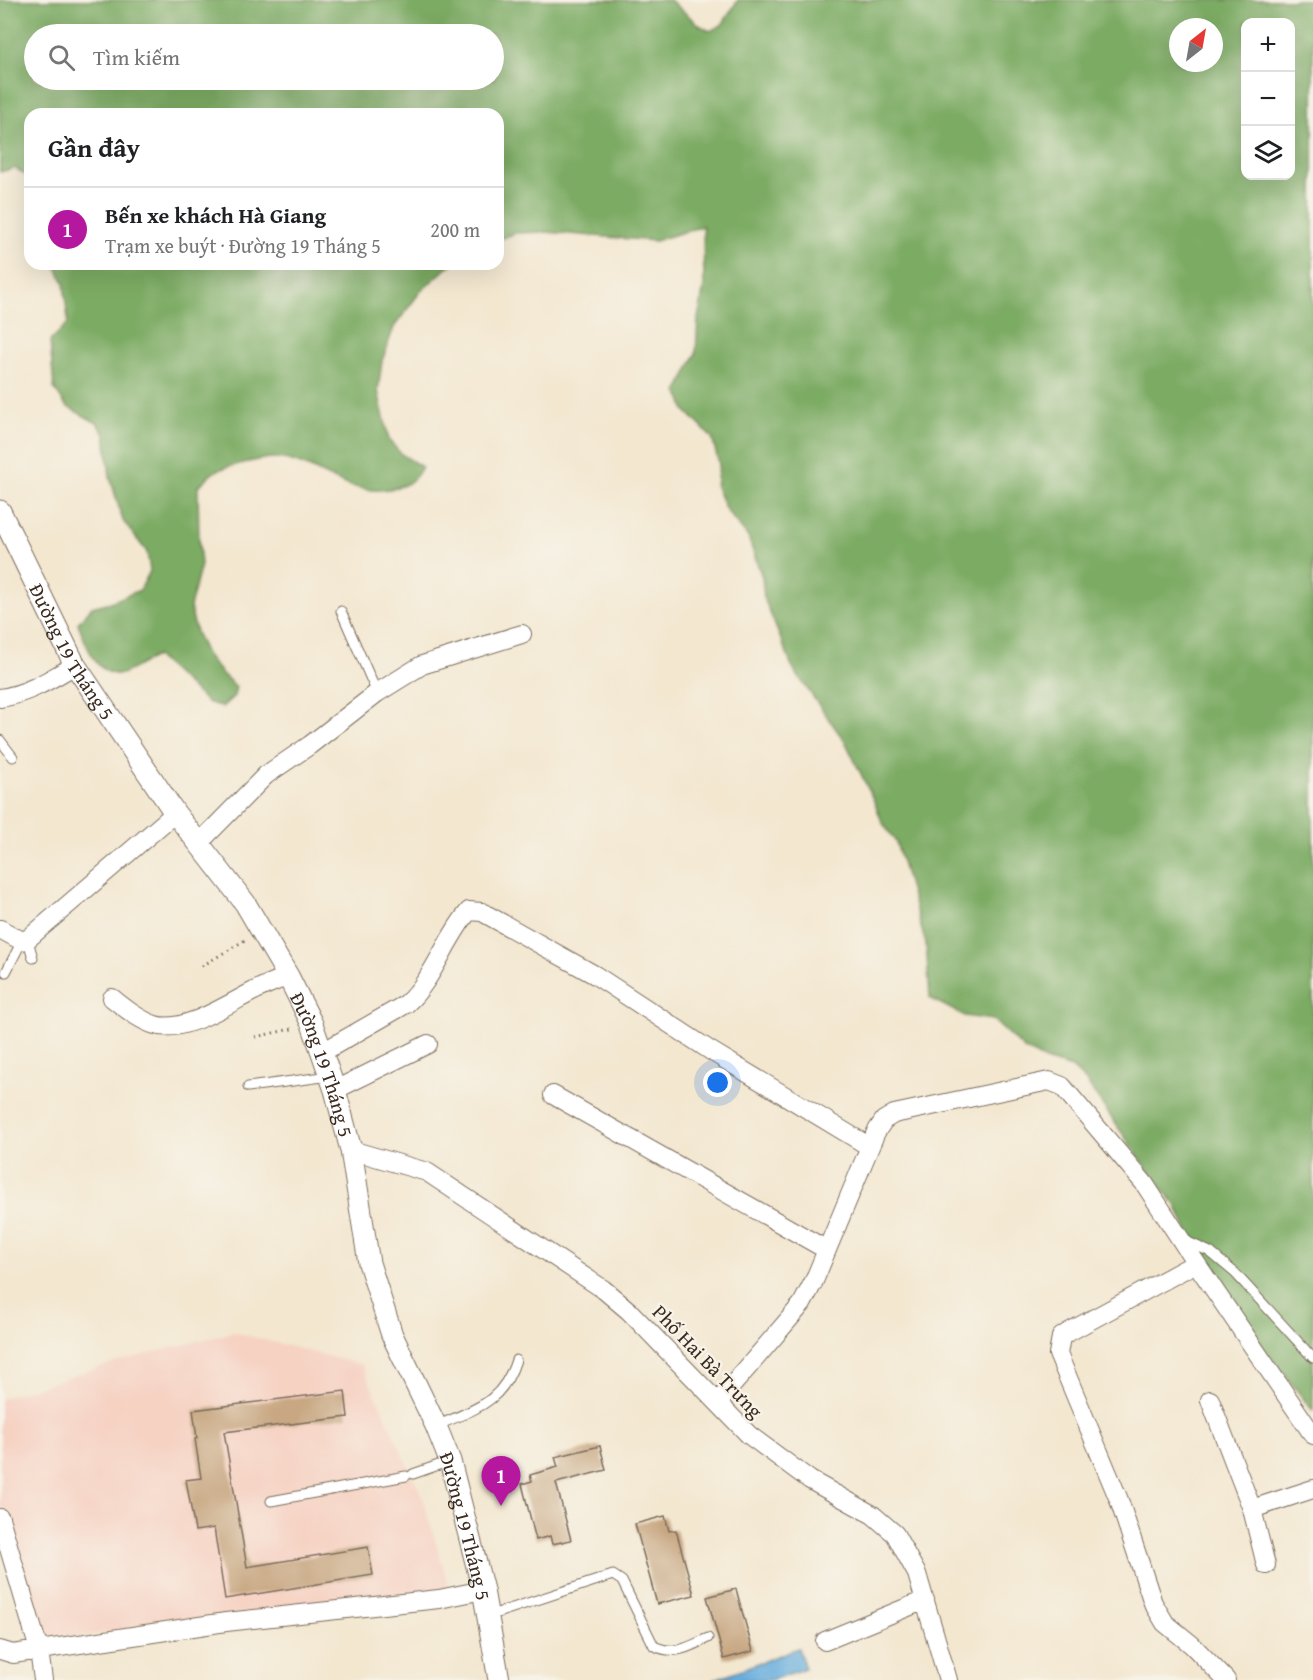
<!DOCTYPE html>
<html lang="vi">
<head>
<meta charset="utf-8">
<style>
  body { margin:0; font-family:"Gentium Book Plus",serif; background:#f6f6f6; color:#202124 }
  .controls { position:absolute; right:18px; top:18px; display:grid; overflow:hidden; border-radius:12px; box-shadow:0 6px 24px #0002 }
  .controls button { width:54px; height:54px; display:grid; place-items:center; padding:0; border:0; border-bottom:2px solid #e0e0e0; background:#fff; color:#202124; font:30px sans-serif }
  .compass { position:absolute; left:1169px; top:18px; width:54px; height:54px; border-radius:50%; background:#fff; box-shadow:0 6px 24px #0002; rotate:31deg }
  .you { position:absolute; left:718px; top:1083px; width:21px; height:21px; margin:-15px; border:4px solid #fff; border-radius:50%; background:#1a73e8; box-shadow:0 0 0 9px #1a73e833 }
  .badge { display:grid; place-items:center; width:39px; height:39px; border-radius:50%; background:#b5179e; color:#fff; font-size:20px; font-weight:700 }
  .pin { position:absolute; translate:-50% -50px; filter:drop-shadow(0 2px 3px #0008) }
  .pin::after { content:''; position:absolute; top:32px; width:21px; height:18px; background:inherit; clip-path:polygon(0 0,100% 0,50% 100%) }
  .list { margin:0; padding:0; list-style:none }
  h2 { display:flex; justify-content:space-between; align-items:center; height:78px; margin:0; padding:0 24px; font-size:26px }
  h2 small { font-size:20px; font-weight:400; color:#757577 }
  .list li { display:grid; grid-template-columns:39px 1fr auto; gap:18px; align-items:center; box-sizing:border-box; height:84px; padding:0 24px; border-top:2px solid #e0e0e0 }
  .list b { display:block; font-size:22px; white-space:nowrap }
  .list p { margin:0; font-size:20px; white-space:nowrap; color:#757577 }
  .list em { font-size:20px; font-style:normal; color:#757577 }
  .icon { flex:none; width:33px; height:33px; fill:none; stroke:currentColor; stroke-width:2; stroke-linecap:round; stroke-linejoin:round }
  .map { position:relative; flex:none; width:1313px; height:1680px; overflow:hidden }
  .search { position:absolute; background:#fff; box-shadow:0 6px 24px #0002; left:24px; top:24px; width:480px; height:66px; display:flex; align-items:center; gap:15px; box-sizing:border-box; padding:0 21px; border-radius:33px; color:#757577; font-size:22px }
  .panel { position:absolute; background:#fff; box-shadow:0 6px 24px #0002; left:24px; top:108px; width:480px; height:162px; border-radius:18px }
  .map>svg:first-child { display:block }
  .built { fill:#f6d2c3 }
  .forest { fill:#7cab64; stroke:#5c6a41; stroke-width:1.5; fill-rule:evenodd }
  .water { fill:#67addd; stroke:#516c7e; stroke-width:1.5 }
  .building { fill:#c8a782 }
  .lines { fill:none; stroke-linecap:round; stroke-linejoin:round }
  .service-casing { stroke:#7b6c5c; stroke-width:11 }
  .minor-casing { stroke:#7b6c5c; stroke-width:20 }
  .tertiary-casing { stroke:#7b6c5c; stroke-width:23 }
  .path { stroke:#7b6c5c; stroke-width:3; stroke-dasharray:1.5 4.5; stroke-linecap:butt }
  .service { stroke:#fff; stroke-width:9 }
  .minor { stroke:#fff; stroke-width:18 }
  .tertiary { stroke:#fff; stroke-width:21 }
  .labels { text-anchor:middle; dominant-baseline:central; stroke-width:5; stroke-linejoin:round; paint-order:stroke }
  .street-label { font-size:20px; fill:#3b2a1e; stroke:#f7f3e8 }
</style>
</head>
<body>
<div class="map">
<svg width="1313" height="1680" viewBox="0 0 1313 1680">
  <rect width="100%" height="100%" fill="#f7f3e8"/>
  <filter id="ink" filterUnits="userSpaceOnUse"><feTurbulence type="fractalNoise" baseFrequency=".0167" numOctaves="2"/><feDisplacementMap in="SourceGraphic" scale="12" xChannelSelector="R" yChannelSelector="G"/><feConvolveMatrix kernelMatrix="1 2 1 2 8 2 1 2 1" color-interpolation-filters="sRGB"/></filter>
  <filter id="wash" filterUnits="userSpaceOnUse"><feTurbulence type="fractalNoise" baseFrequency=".008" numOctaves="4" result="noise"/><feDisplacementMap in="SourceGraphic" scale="24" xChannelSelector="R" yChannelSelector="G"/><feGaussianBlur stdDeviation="1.35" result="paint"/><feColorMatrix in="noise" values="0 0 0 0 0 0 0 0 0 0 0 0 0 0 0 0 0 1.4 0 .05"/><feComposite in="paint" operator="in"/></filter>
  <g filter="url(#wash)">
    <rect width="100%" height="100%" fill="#f3e7d0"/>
    <path class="built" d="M234,1332L362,1365L423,1498L449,1588L164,1624L43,1642L0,1502V1399L123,1360Z"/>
    <path class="forest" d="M0,0H670L699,25L710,31L722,25L738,0H1313V1411L1205,1273L1176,1205L1157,1183L1085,1080L1072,1068L1045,1060L1024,1049L993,1020L964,1016L930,998L926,944L896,842L882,822L874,801L846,743L793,669L764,598L762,577L748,537L726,510L716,487L719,464L712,438L685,410L678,391L696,353L698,318L704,286L703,226L655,241L545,232L515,233L498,240V114H30V184L28,176L15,168L0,172ZM1246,22H1290V176H1246ZM1178,27H1214V63H1178ZM34,34H494V80H34Z
      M55,264H451L420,292L394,327L382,361L378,391L389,440L401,454L422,467C414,482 406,486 390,489C343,497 317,461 275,458C265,457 226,467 216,471C210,474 204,482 198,486L199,543L201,565L190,607L196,632L206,654L220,672L236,687L234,696L222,707L207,702L156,656C147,660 129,673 121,674C95,677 85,641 78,623L92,607L111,602L140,590L150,571L147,552L123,521L110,477L105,434L97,423L66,406L54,388L50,341L68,323L64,283Z"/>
    <path class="water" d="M798,1648L805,1668L772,1680H713Z"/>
    <g id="blocks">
      <path class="building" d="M345,1391L348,1417L224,1432L247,1567L368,1547L373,1575L225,1599L214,1528L195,1531L186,1480L201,1478L195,1439L197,1438L193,1410Z
        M600,1446L606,1470L556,1483L571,1540L552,1544L550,1536L536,1540L522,1484L532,1481L530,1475L558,1467L555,1457Z
        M665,1516L669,1531L676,1530L694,1595L657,1604L635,1524Z
        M736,1589L753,1651L724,1659L707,1597Z"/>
    </g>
  </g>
  <g filter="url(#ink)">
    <use href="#blocks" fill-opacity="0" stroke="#7b6c5c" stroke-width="1.5"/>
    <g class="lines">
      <g class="service-casing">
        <path id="service" d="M341,611L377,693
          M0,740L13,757
          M29,938V944L33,958
          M6,972L22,941
          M248,1087L330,1076
          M1184,1240L1210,1252L1235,1273L1313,1358
          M436,1426C474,1409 502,1404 516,1360
          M413,1474L450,1461
          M271,1501L406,1476
          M488,1616L613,1575L622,1581L654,1646C676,1656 688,1647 708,1638"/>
      </g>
      <g class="minor-casing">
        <path id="minor" d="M0,698C28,694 51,679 75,665
          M199,843L266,775L310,745L377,693L422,665L522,634
          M0,929L22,941L29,938L175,813
          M112,998C125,1008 139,1020 155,1025C184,1034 229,1003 254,991C265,985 277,981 288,976
          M321,1053L406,1004C434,979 445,939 469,911L482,912L595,975L711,1051L870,1147
          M335,1090L428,1044
          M553,1095L827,1250
          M351,1150L427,1172L603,1289L629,1311L749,1435L810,1480L873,1515L895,1534L917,1574L948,1680
          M1196,1263L1067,1333L1061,1337L1058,1354L1119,1500L1153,1603L1165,1623L1192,1645L1226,1680
          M1210,1400L1252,1509
          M718,1402L802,1304L814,1281L876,1132L884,1120L894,1114L1049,1081L1062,1086L1144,1183L1196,1263L1313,1435
          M0,1518L39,1650L43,1680
          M1266,1565L1252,1509L1313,1489
          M825,1641L925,1600
          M0,1650L13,1654L226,1622L439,1599L483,1590"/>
      </g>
      <g class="tertiary-casing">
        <g id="tertiary">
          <path id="s1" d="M0,511L75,665L175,813L245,903L288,976L312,1024L335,1090L351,1150L369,1263L392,1335L436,1426L450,1461L483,1590L499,1680"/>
        </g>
      </g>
      <path class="path" d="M202,966L245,940
        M255,1037L296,1028"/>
      <use href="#service" class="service"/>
      <use href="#minor" class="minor"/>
      <use href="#tertiary" class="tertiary"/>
    </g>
  </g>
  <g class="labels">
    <g class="street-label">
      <text stroke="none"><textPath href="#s1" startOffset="158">Đường 19 Tháng 5</textPath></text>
      <text stroke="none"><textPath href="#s1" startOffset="644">Đường 19 Tháng 5</textPath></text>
      <text transform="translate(708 1361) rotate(46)">Phố Hai Bà Trưng</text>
      <text stroke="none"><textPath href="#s1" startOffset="1130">Đường 19 Tháng 5</textPath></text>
    </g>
  </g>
</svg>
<div class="controls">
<button>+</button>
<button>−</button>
<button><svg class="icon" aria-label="layers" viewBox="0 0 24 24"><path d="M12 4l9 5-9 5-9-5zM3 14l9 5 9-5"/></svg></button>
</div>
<svg class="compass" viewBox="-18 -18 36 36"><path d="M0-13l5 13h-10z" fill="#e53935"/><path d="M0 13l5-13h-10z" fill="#757577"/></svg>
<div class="you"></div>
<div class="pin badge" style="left:501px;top:1506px">1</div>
<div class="search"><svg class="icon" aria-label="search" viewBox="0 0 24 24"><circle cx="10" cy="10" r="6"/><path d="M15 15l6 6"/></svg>Tìm kiếm</div>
<section class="panel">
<h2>Gần đây<small></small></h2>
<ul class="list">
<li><span class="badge">1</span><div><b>Bến xe khách Hà Giang</b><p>Trạm xe buýt · Đường 19 Tháng 5</p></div><em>200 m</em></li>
</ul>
</section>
</div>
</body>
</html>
